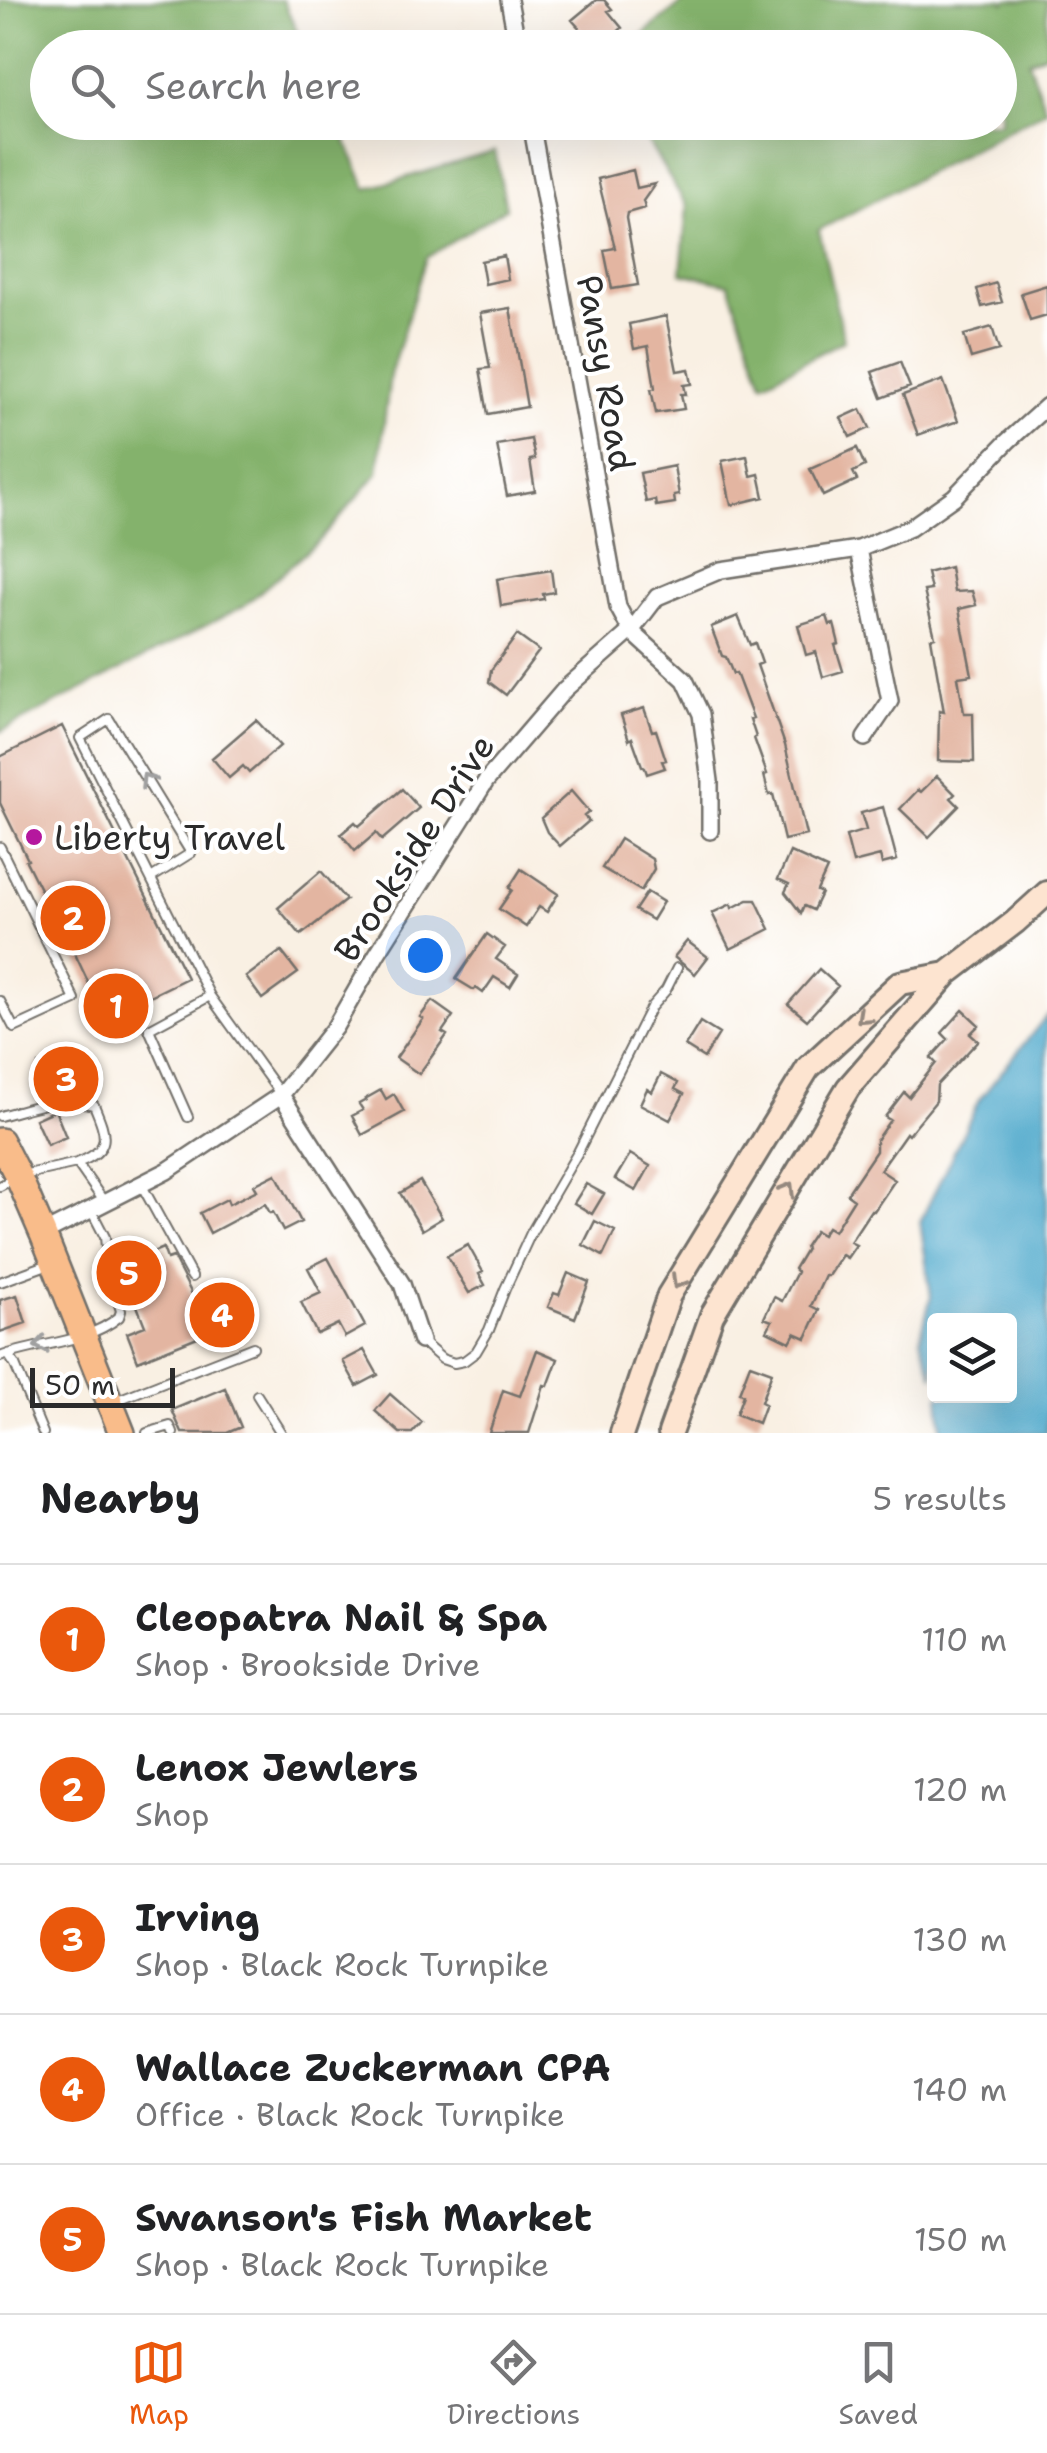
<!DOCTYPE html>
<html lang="en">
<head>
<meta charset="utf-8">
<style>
  body { margin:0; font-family:"Shantell Sans",sans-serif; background:#f6f6f6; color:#202124 }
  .controls { position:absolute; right:30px; bottom:30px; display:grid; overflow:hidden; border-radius:10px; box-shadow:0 10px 40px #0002 }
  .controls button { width:90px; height:90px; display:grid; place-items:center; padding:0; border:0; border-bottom:2px solid #e0e0e0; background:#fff; color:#202124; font:50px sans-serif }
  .scale { position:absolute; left:30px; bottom:25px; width:145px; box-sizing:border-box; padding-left:10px; border:5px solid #2b2b2b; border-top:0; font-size:28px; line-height:35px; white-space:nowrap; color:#2b2b2b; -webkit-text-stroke:8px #fff; paint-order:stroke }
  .you { position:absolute; left:425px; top:955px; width:35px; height:35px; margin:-25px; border:8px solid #fff; border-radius:50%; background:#1a73e8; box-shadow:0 0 0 15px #1a73e833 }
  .badge { display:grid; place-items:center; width:65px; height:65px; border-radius:50%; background:#ea580c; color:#fff; font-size:32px; font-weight:700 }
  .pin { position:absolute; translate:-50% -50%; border:5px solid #fff; box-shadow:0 2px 10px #0006 }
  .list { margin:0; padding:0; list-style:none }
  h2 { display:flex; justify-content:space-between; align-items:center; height:130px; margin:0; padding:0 40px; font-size:42px }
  h2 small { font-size:32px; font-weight:400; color:#757577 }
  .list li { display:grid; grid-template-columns:65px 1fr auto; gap:30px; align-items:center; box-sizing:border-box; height:150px; padding:0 40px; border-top:2px solid #e0e0e0 }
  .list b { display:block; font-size:38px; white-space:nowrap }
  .list p { margin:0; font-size:32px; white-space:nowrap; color:#757577 }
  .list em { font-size:32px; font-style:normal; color:#757577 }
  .icon { flex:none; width:55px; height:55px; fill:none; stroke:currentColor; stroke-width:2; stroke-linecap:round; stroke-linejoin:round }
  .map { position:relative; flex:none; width:1047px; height:1433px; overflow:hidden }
  .search { position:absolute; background:#fff; box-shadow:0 10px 40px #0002; left:30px; right:30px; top:30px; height:110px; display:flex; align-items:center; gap:25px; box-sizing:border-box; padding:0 35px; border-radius:55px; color:#757577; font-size:38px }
  .sheet { height:880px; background:#fff }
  nav { display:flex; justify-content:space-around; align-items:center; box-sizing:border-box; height:140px; border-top:2px solid #e0e0e0; background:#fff; font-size:28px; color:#757577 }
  nav a { display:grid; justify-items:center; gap:5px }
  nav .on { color:#ea580c }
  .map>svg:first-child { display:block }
  .forest { fill:#84b26c; stroke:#586e4c; stroke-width:2.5 }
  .water { fill:#4da8cb; stroke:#3c6a7b; stroke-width:2.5 }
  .building { fill:#e3b5a1 }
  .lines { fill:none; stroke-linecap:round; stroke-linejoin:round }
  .service-casing { stroke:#73706b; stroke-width:12 }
  .minor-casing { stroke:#73706b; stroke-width:20 }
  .secondary-casing { stroke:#73706b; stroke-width:28 }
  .primary-casing { stroke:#73706b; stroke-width:30 }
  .service { stroke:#fff; stroke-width:8 }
  .minor { stroke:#fff; stroke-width:15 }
  .secondary { stroke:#fde4d0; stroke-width:22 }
  .primary { stroke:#f9bc8a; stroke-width:25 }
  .oneway { stroke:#a0a0a0 }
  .oneway2 { stroke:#94887e }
  .poi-dot { fill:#b5179e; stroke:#fff; stroke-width:4 }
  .labels { text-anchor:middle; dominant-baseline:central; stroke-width:8; stroke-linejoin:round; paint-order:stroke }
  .street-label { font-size:35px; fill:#2b2b2b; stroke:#fff }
  .poi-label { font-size:35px; fill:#2b2b2b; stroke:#fff; text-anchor:start }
</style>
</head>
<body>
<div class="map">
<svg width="1047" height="1433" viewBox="0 0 1047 1433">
  <rect width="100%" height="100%" fill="#fff"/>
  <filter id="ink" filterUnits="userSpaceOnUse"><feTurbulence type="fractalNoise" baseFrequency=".01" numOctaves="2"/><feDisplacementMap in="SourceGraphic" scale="20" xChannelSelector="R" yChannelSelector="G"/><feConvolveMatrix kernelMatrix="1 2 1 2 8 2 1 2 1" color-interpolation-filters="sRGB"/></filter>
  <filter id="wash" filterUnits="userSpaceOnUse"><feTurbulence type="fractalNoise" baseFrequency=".0048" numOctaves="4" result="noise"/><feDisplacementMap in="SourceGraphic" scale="40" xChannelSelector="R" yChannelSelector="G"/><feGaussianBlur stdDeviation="2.25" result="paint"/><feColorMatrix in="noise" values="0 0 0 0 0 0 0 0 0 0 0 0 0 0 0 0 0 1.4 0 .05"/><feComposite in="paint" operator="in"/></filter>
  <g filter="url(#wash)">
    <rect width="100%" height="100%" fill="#f9f0e3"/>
    <path class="forest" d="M0,0H283L304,47L48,48V122L338,123L367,189L495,151L506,208L426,258L390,375L378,473L320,540L244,606L0,732Z
      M686,0H1003L1004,3L1009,0H1047V53L1028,61L1046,110L819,230L844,340L763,383L729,284L681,273L687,206L636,123L1000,122V48L627,47Z"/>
    <path class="water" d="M1047,1015V1433H942L939,1396H1010V1320H934V1377L920,1339L931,1296L920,1222L979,1100Z"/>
    <g id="blocks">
      <path class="building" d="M596,0H604L612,9L608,11L622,28L600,48H560L581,30L572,20Z
        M633,170L637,188L655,184L643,201L645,208L627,213L626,218L638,285L612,289L604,250L615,248L598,179Z
        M504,256L508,279L485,284L481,261Z
        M996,283L1002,302L982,307L977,289Z
        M1047,285V315L1030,320L1021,293Z
        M510,308L527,407L488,414L480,369L490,368L480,313Z
        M666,316L677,371L689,369L692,384L684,385L686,394H681L684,409L656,413L651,389L655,388L648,346L634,349L629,324Z
        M992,327L999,350L971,358L964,335Z
        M900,362L910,387L882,398L872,372Z
        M943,380L958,421L918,435L903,395Z
        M861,409L870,428L850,437L841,418Z
        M531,439L535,459L530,460L535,491L507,496L497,445Z
        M857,448L865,466L853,472L857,480L823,496L810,469Z
        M747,456L751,476L759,474L764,497L731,505L722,461Z
        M674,466L679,495L674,496L675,503L656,506L655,500L646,502L640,473Z
        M950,567L954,592L972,591L976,605L959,609L972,675L958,677L964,713H973L974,762L938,761L939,711L944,712L931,638L935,637L924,591L931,590L927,573Z
        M551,570L554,592L543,594L544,599L501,606L497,579Z
        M738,616L750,645L755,643L762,663L757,665L785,745L806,835L784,840L773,794L769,795L764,775L767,774L754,738L756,737L750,719L753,718L736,673L733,674L726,657L722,656L711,627Z
        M827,616L830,625L834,624L839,644L835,645L843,671L823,677L816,652L806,655L798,625Z
        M517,635L539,651L506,695L489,682L491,670Z
        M644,708L652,731L656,730L666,760L662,761L665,768L647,774L645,768L642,766L632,738L629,740L621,715Z
        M256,720L280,746L249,773L243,766L229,778L212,758Z
        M62,726L187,978L105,1018L61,924L57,923L26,861L28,860L0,803V757Z
        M937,776L955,794L951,798L959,806L929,837L900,809L918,790L921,792Z
        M402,789L419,808L382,840L376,833L355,851L341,834L355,822L359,826Z
        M571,791L589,812L584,816L589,821L560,846L547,832L541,818Z
        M883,807L897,860L882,864L880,856L853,863L846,836L866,830L861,813Z
        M620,839L652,859L654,869L641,891L602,868Z
        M790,852L827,869L817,891L821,893L813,910L804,906L801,913L785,892L789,884L778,879Z
        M521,869L558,894L547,912L539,907L526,927L499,909L512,890L509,888Z
        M321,871L346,900L301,935L278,908Z
        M647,892L663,902L652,920L635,910Z
        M748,900H756L770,929L730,949L712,913L731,904L732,908Z
        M487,934L505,947L496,959L518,974L510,987L494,977L483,993L476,988L474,990L456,979Z
        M687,941L708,957L695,974L674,957Z
        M281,951L298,973L262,999L246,977Z
        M819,969L838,986L807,1020L788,1004Z
        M432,1001L453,1016L442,1032L447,1035L419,1074L396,1058L423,1019L420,1017Z
        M963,1010L979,1025L970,1034L978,1041L937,1085L936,1101L908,1135L906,1133L880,1170L895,1180L874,1211L871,1210L850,1242L856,1245L847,1258L842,1255L828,1276H825L811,1306L819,1310L806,1338L795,1333L790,1342L767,1331L772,1321L764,1318L774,1297L782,1301L797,1272L794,1269L806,1249L805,1246L815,1231L822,1235L827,1227L834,1231L854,1199L847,1194L876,1151V1140L890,1120L885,1117L904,1092L909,1097L936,1063L931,1058L948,1039L942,1033Z
        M700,1022L719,1034L704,1058L685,1046Z
        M56,1056L86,1057V1066H96L94,1094L36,1091L38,1064L55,1065Z
        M661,1074L678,1083L675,1089L684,1094L670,1120L640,1104L647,1089L652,1092Z
        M381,1090L386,1099L394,1094L404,1112L362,1135L352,1116L363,1110L359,1104L366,1100L365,1099Z
        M55,1110L66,1137L47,1145L35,1119Z
        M630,1154L650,1166L636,1191L615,1179Z
        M276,1174L301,1222L283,1231L273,1212L270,1213L265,1204L210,1233L200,1213L227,1199L229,1204L257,1190L254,1185Z
        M420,1181L442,1218L422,1230L400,1193Z
        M586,1184L604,1194L592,1214L574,1203Z
        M595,1221L615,1231L603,1256L583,1245Z
        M468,1245L483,1272L479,1274L485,1285L469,1293L447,1256Z
        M163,1248L167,1259L173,1257L197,1304L225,1293L237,1321L138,1361L127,1333L145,1326L121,1265Z
        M328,1258L365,1326L345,1337L338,1324L317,1334L301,1302L321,1293L308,1268Z
        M568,1273L589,1282L575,1318L548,1307L554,1293L559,1295Z
        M17,1295L26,1323L0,1332V1300Z
        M364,1350L378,1375L357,1386L343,1361Z
        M537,1350L558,1359L548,1386L544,1385L529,1433H489L503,1390L520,1396Z
        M750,1364L772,1372L761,1402L765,1404L758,1423L736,1414L743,1395L739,1393Z
        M225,1388L241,1427L227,1433H182L172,1410Z
        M390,1394L422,1422L412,1433H400L375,1411Z"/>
    </g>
  </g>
  <g filter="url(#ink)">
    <use href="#blocks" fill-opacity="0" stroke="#73706b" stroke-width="2.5"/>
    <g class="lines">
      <g class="service-casing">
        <path id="service" d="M0,847L75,1000L14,1028L0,1001
          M151,878L191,853L109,719L80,738L210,996L281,1095
          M0,1116C34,1107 58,1096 94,1105C107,1136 112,1150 77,1163
          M188,1117L149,1029L210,996
          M141,1184L192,1277
          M0,1186L18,1176L77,1163L105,1203
          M0,1282L52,1263
          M421,1341L442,1359L454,1363L464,1361L476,1352L489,1330L505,1289L531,1233L578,1152L651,1007L666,990L677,968
          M8,1354L15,1365L43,1433
          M0,1357C39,1342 86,1344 119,1317L121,1311L108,1268L105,1237L91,1210
          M257,1395L281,1433
          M115,1401L253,1347
          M147,1433L170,1426L173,1433"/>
      </g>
      <g class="minor-casing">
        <path id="minor" d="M509,0L518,48
          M531,122L618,607L631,631L685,680L701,714L710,781V831
          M859,549L890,701L865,738
          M281,1095L402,1284L421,1341
          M43,1234L167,1171L281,1095L335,1027L377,954L486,781L565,689L631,631L657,597L721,570L859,549L910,528L954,497L1008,441L1047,406"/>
      </g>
      <g class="secondary-casing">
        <path id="secondary" d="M622,1433L669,1295L808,1068L900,983L947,974
          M670,1433L712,1315L848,1088L947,974L1015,922L1047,893"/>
      </g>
      <g class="primary-casing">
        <path id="primary" d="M0,1141L18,1176L43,1234L122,1433"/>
      </g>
      <use href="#service" class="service"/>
      <use href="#minor" class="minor"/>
      <use href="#secondary" class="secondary"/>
      <use href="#primary" class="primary"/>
    </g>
    <defs><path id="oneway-chevron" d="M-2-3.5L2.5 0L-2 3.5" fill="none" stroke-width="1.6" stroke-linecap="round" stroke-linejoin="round" transform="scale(2.5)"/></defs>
    <g class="oneway">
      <use href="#oneway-chevron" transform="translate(147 780) rotate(-122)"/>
      <use href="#oneway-chevron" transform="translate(41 1345) rotate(169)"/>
    </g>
    <g class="oneway2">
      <use href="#oneway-chevron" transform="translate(863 1017) rotate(137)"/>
      <use href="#oneway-chevron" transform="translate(788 1189) rotate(-59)"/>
      <use href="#oneway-chevron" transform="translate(678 1282) rotate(121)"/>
    </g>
  </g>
  <circle class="poi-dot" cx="34" cy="837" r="10"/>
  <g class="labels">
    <g class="street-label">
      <text transform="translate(606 373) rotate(80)">Pansy Road</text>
      <text transform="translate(414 848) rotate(-57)">Brookside Drive</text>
    </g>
    <g class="poi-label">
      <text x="54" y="837">Liberty Travel</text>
    </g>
  </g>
</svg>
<div class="controls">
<button><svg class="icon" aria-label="layers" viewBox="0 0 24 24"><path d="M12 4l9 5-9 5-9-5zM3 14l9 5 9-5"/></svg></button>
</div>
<div class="scale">50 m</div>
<div class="you"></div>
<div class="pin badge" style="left:116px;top:1006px">1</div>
<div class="pin badge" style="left:73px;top:918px">2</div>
<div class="pin badge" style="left:66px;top:1079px">3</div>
<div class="pin badge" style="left:222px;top:1315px">4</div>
<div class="pin badge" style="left:129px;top:1273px">5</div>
<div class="search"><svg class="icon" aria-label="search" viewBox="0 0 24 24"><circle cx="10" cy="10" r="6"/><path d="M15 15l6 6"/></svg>Search here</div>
</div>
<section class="sheet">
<h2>Nearby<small>5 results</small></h2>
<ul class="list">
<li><span class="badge">1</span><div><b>Cleopatra Nail &amp; Spa</b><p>Shop · Brookside Drive</p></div><em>110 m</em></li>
<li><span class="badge">2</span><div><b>Lenox Jewlers</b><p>Shop</p></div><em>120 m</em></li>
<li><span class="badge">3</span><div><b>Irving</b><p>Shop · Black Rock Turnpike</p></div><em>130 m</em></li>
<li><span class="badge">4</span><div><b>Wallace Zuckerman CPA</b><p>Office · Black Rock Turnpike</p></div><em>140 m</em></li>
<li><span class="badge">5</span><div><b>Swanson's Fish Market</b><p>Shop · Black Rock Turnpike</p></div><em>150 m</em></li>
</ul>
</section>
<nav>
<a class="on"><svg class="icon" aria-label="map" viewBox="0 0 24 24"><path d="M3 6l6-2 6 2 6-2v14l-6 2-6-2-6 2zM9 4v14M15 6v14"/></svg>Map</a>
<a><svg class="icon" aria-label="directions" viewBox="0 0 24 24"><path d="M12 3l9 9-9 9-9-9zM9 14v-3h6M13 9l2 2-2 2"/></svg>Directions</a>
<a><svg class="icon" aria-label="saved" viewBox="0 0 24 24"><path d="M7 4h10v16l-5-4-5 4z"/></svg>Saved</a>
</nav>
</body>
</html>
